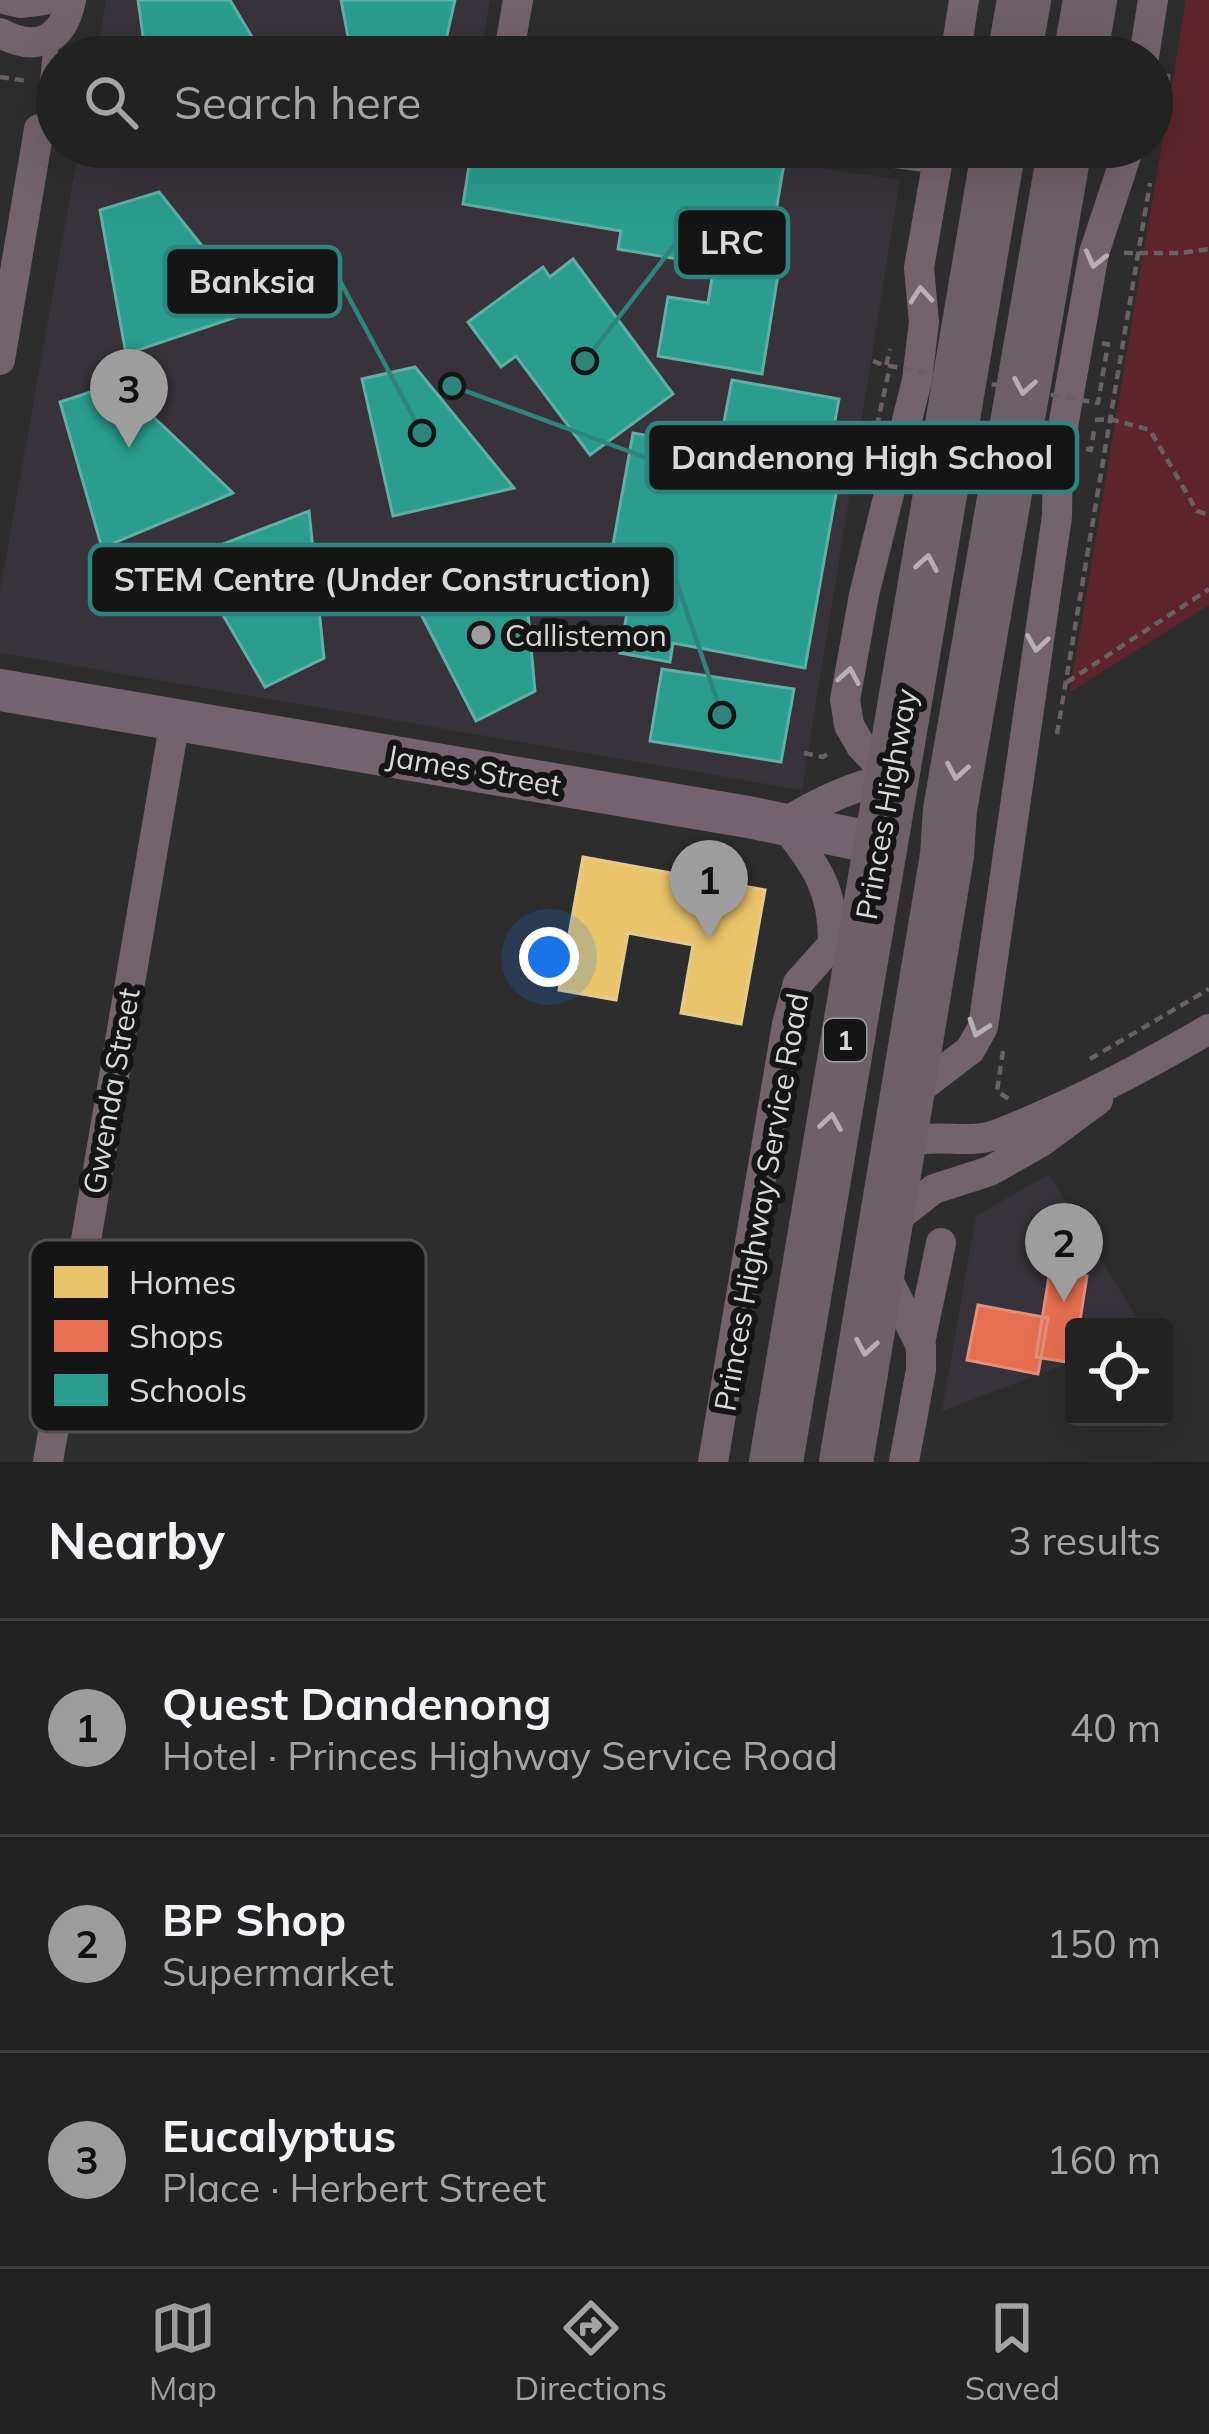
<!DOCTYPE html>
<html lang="en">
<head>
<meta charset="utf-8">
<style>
  body { margin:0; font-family:Mulish,sans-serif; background:#2e2f2f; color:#f1f3f6 }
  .controls { position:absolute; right:36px; bottom:36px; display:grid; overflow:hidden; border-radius:12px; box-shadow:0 12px 48px #0002 }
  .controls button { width:108px; height:108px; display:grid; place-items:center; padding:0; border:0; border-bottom:3px solid #3f3f40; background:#222; color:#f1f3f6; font:60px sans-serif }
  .you { position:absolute; left:549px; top:957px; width:42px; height:42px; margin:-30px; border:9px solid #fff; border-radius:50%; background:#1a73e8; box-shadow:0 0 0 18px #1a73e833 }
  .badge { display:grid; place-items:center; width:78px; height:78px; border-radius:50%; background:#9e9d9e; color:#111; font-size:39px; font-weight:700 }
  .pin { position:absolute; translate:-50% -99px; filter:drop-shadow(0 3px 6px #0008) }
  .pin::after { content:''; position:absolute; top:63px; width:42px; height:36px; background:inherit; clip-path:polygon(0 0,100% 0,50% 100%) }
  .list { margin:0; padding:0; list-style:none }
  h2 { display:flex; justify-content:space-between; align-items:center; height:156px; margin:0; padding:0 48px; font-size:51px }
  h2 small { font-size:39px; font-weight:400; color:#a2a4a5 }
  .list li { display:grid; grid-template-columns:78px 1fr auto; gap:36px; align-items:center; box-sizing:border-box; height:216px; padding:0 48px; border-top:3px solid #3f3f40 }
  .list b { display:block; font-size:45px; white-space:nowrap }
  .list p { margin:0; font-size:39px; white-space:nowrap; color:#a2a4a5 }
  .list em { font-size:39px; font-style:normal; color:#a2a4a5 }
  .icon { flex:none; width:66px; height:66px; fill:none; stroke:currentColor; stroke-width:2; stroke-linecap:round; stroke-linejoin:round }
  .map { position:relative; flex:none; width:1209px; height:1462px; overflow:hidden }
  .search { position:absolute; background:#222; box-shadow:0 12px 48px #0002; left:36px; right:36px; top:36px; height:132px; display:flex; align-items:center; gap:30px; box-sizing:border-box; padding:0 42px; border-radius:66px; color:#a2a4a5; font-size:45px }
  .sheet { height:804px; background:#222 }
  nav { display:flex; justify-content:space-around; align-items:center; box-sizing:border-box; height:168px; border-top:3px solid #3f3f40; background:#222; font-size:33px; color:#a2a4a5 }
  nav a { display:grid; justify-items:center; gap:6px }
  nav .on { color:#9e9d9e }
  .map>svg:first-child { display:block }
  .built { fill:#38333a }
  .green { fill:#5d242e }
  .homes { fill:#e9c46a; stroke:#e4ca8c; stroke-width:3 }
  .shops { fill:#e76f51; stroke:#e38f7a; stroke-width:3 }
  .schools { fill:#2a9d8f; stroke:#5fafa6; stroke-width:3 }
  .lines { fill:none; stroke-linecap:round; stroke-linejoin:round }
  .path { stroke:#6a6066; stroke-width:4.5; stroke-dasharray:9 6; stroke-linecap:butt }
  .lane { stroke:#73636d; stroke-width:15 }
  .street { stroke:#73636d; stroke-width:30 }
  .secondary { stroke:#75646f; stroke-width:42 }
  .highway { stroke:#6e6068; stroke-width:54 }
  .path-bridge { stroke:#6a6066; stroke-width:4.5; stroke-dasharray:9 6; stroke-linecap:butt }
  .oneway { stroke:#b6b0b4 }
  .oneway2 { stroke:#b4afb2 }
  .poi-dot { fill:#9e9d9e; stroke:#161516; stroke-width:4.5 }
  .labels { text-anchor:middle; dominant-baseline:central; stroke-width:12; stroke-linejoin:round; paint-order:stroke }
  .shield { fill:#161516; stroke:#9f9e9f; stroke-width:3 }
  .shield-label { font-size:27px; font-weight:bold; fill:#dad9da }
  .poi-label { font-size:30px; fill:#dad9da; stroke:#161516; text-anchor:start }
  .street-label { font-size:30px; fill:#dad9da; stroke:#161516 }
  .key { fill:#161516; stroke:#515051; stroke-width:3 }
  .key-label { font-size:33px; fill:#dad9da }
  .leader { fill:none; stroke:#2d857e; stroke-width:4.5 }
  .callout-dot { fill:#2d857e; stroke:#161516; stroke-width:4.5 }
  .callout { fill:#161516; stroke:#2d857e; stroke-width:4.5 }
  .callout-label { font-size:33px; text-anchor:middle; font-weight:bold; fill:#dad9da }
</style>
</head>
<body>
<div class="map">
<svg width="1209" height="1462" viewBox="0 0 1209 1462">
  <rect width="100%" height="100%" fill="#2e2d2e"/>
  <path class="built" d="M106,0H490L480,57H96Z
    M79,147H684L900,180L802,790L0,653V591Z
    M1049,1174L1140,1323L1133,1327H1074V1361L942,1411L976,1216Z"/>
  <path class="green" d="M1186,0H1209V605L1070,692Z"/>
  <path class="homes" d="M583,857L765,890L741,1024L681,1013L693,945L628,933L616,1000L559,990Z"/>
  <path class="shops" d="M1050,1270L1087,1276L1079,1327H1074L1073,1363L1036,1357Z
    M978,1305L1048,1318L1038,1374L967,1360Z"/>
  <path class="schools" d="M138,0H230L264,57H146Z
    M341,0H455L442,57H352Z
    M472,147H684L784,164L773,229L785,231L762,374L658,356L668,297L708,303L714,265L618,249L621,231L463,204Z
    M159,192L254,311L126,354L100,210Z
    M573,259L673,394L590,455L516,356L501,367L468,322L543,267L550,277Z
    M415,367L514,488L393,516L362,379Z
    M732,380L839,399L823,486L837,488L805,668L673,643L670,662L620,653L627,613L606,584L633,433L719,448Z
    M118,383L233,493L102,548L60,402Z
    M309,511L324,658L265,687L189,557Z
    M524,568L535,691L476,721L403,579Z
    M662,669L794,689L781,762L650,741Z"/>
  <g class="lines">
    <path class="path" d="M0,77L28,81
      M1157,142L1169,71
      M1124,253H1181L1209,249
      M873,361L886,366L890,349
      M1095,420L1110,419L1150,430L1197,511L1209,515
      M1086,449L1091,450L1094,431
      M1067,682L1209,589
      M1057,734L1150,183
      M804,753L823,757L832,751
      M1003,1051L997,1091L1009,1099
      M1090,1059L1209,989"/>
    <path class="lane" d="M47,85L52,36"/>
    <path class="street" d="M7,0L20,3L44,0
      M0,33C37,53 63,40 71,0
      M508,57L518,0
      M955,57L964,0
      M1144,57L1153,0
      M849,147L938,159
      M0,360L39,129
      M891,778L861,746L849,725L845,700L864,595L917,380L924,322L919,268L940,147
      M907,1098L970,1050L983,1027L1057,516L1058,455L1094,253L1129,147
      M898,1149C926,1128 965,1147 998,1134C1072,1105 1141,1069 1209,1029
      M889,1224L934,1189L990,1171L1041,1142L1098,1100
      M882,1268L921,1346V1370L904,1462
      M920,1343L941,1243
      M48,1462L175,720
      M713,1462L787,1024L798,983L833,944C834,891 816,864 783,824C816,803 852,786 891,778"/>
    <path class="secondary" d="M0,690L748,817L880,844"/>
    <path class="highway" d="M1014,57L1024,0
      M1080,57L1090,0
      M776,1462L999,147
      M846,1462L947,855L950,810L1065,147"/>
    <path class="path-bridge" d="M887,432L876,430L890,366L1098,403L1108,344L1098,343"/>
  </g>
  <defs><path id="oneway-chevron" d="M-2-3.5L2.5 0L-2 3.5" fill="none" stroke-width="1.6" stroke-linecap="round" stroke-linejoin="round" transform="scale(3)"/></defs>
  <g class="oneway">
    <use href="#oneway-chevron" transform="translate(1095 259) rotate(104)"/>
    <use href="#oneway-chevron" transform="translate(921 295) rotate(-95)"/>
    <use href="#oneway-chevron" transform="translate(1037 643) rotate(99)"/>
    <use href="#oneway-chevron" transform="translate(849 676) rotate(-80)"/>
    <use href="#oneway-chevron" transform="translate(978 1028) rotate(109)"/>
  </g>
  <g class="oneway2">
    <use href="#oneway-chevron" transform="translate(1024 386) rotate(100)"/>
    <use href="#oneway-chevron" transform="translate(927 563) rotate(-80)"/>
    <use href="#oneway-chevron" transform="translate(957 771) rotate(100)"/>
    <use href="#oneway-chevron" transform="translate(831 1122) rotate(-81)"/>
    <use href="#oneway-chevron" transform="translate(866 1347) rotate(100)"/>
  </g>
  <circle class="poi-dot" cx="481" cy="635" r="12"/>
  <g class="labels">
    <rect class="shield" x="824" y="1019" width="42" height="42" rx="9"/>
    <g class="shield-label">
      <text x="845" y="1040">1</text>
    </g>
    <g class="poi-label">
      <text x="505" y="635">Callistemon</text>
    </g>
    <g class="street-label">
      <text transform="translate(474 770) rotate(10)">James Street</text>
      <text transform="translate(886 804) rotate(-80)">Princes Highway</text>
      <text transform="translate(111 1091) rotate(-80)">Gwenda Street</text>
      <text transform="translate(761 1202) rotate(-80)">Princes Highway Service Road</text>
    </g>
  </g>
  <rect x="30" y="1240" width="396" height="192" rx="18" class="key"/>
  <rect x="54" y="1266" width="54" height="32" fill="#e9c46a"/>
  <rect x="54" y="1320" width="54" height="32" fill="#e76f51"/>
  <rect x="54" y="1374" width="54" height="32" fill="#2a9d8f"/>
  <g class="key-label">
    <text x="129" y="1294">Homes</text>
    <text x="129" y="1348">Shops</text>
    <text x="129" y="1402">Schools</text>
  </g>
  <path class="leader" d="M585 361L676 243M422 433L340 281M452 386L647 458M722 715L676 580"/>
  <g class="callout-dot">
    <circle cx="585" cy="361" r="12"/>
    <circle cx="422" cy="433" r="12"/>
    <circle cx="452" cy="386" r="12"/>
    <circle cx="722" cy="715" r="12"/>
  </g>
  <g class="callout">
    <rect x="676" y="208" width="112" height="69" rx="12"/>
    <rect x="165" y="247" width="175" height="69" rx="12"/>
    <rect x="647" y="423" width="430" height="69" rx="12"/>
    <rect x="90" y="545" width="586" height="69" rx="12"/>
  </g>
  <g class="callout-label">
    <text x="732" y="254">LRC</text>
    <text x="252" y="293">Banksia</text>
    <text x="862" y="469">Dandenong High School</text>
    <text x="383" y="591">STEM Centre (Under Construction)</text>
  </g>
</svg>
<div class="controls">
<button><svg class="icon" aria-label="locate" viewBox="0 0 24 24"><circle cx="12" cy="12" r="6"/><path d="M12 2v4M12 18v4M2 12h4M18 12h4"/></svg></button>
</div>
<div class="you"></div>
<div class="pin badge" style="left:709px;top:939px">1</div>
<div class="pin badge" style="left:1064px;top:1302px">2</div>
<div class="pin badge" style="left:129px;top:448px">3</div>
<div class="search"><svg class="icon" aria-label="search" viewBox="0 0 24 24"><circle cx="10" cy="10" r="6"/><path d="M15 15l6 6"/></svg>Search here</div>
</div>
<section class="sheet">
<h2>Nearby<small>3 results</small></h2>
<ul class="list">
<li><span class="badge">1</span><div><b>Quest Dandenong</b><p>Hotel · Princes Highway Service Road</p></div><em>40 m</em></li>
<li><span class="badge">2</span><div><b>BP Shop</b><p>Supermarket</p></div><em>150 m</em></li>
<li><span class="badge">3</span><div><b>Eucalyptus</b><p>Place · Herbert Street</p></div><em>160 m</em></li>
</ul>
</section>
<nav>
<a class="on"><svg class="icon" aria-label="map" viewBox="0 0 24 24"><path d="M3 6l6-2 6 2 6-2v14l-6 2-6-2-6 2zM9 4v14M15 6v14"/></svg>Map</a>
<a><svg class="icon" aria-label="directions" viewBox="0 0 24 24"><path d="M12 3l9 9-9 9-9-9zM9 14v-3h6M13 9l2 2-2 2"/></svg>Directions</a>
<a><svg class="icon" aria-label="saved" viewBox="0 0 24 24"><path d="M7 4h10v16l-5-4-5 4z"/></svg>Saved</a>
</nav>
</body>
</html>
